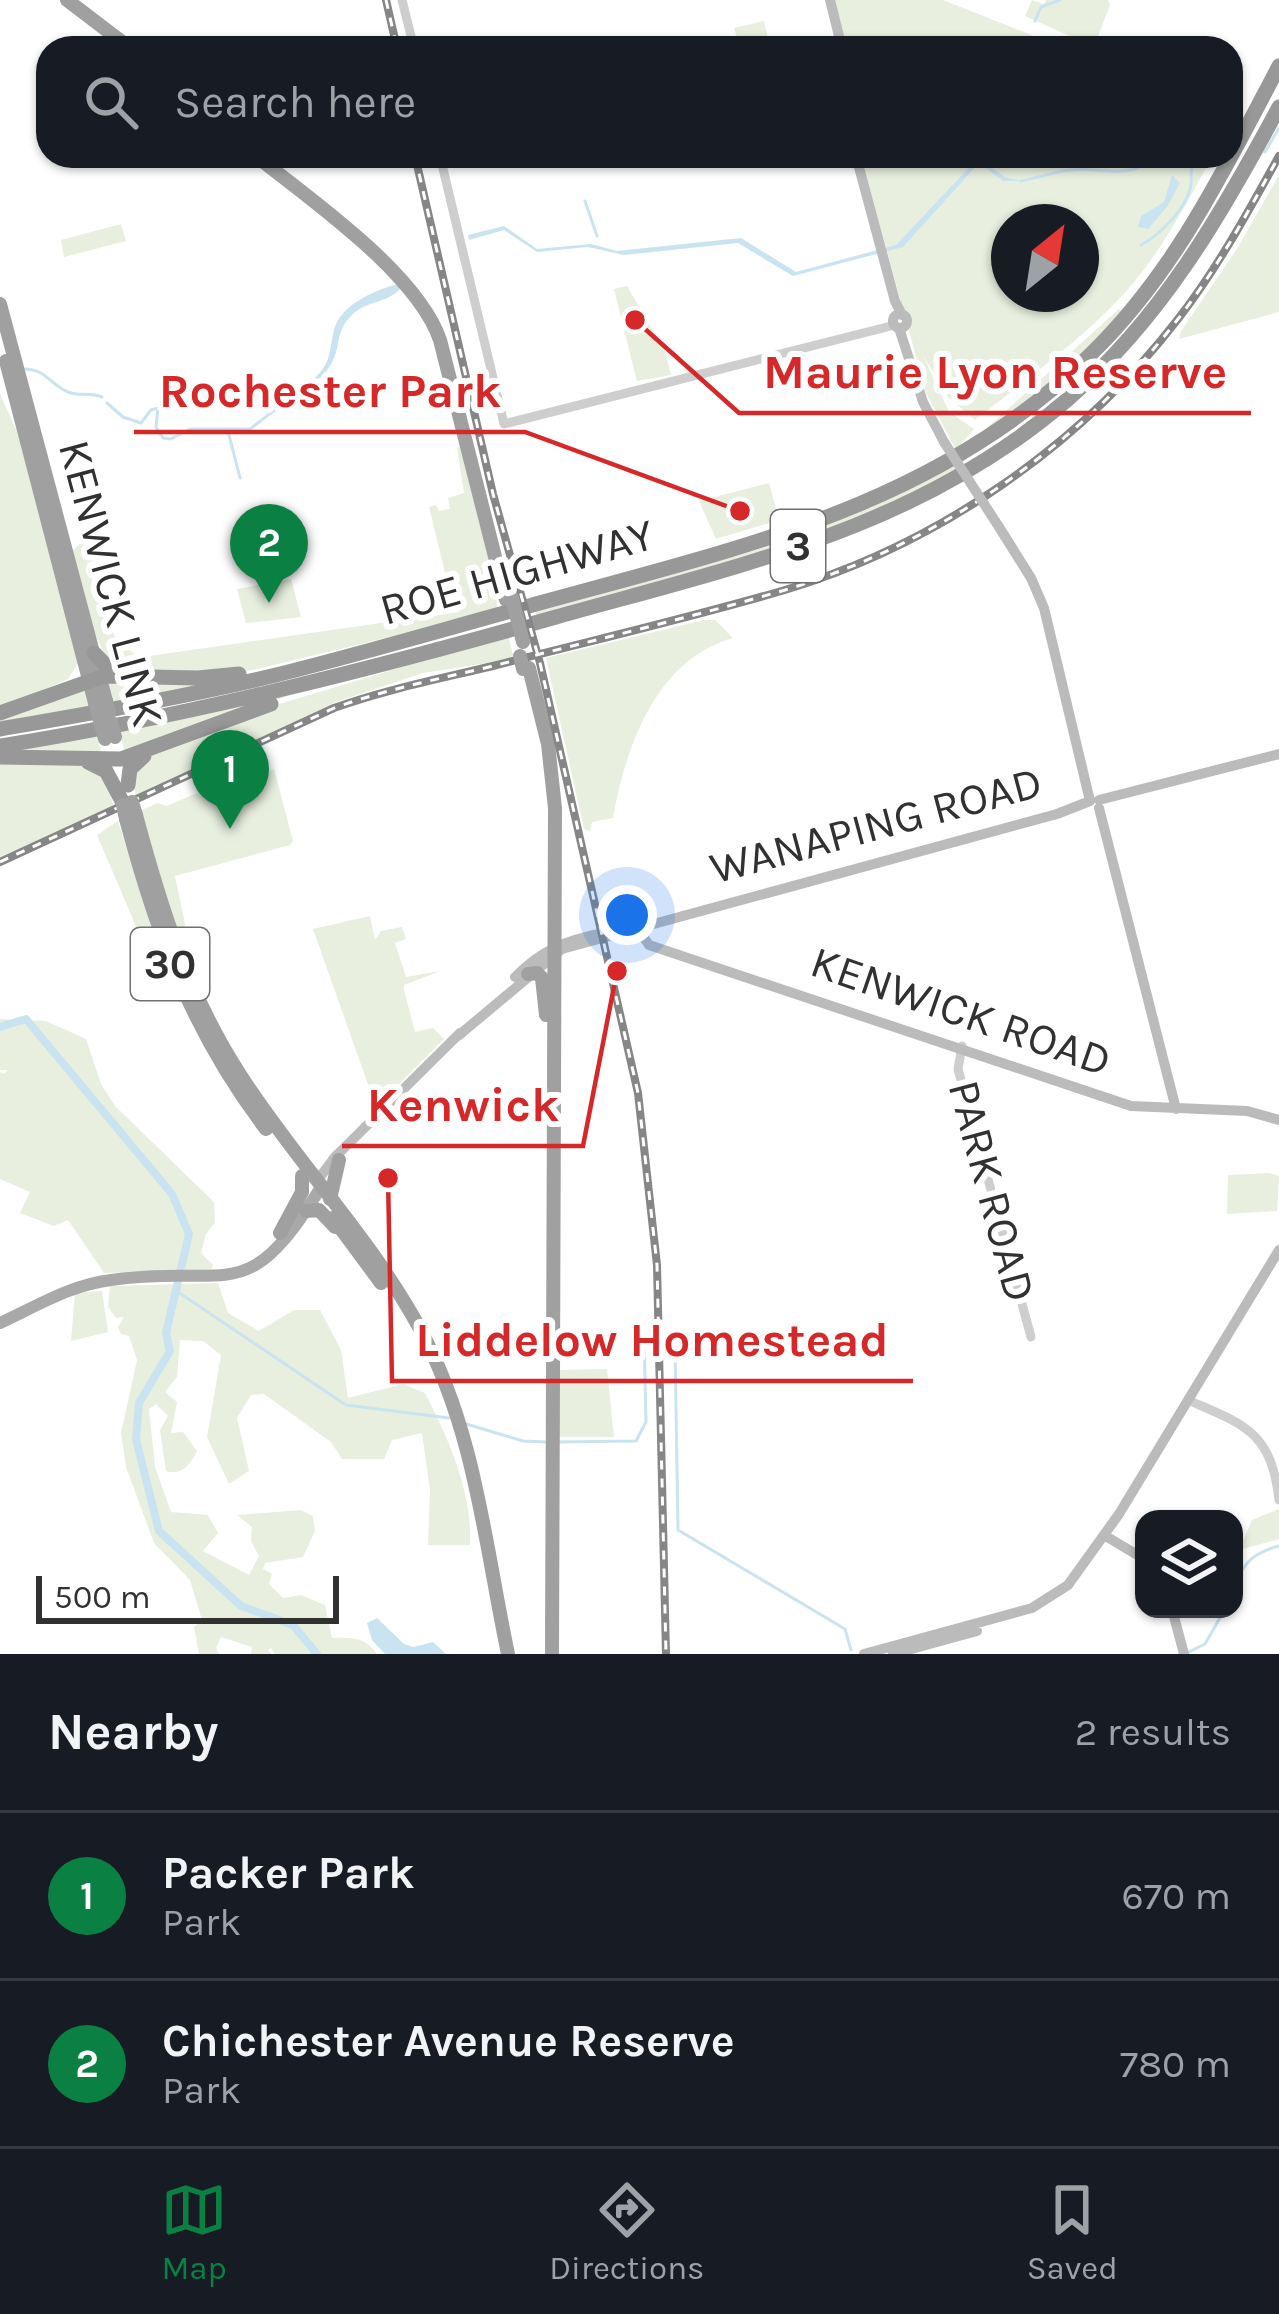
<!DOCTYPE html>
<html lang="en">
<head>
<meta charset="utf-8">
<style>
  body { margin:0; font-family:Karla,sans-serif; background:#20242c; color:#f1f3f6 }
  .controls { position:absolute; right:36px; bottom:36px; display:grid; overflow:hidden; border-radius:24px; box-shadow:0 3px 9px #0004 }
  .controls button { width:108px; height:108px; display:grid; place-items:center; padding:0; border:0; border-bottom:3px solid #363941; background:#171b24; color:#f1f3f6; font:60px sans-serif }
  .compass { position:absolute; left:991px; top:204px; width:108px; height:108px; border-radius:50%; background:#171b24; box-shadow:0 3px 9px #0004; rotate:30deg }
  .scale { position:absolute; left:36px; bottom:30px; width:303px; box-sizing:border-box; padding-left:12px; border:6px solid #313131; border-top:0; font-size:33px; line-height:42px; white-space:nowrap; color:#313131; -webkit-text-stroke:9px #fff; paint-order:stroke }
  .you { position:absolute; left:627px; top:915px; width:42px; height:42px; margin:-30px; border:9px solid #fff; border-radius:50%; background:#1a73e8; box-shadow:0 0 0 18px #1a73e833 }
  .badge { display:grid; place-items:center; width:78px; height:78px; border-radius:50%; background:#0b8043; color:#fff; font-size:39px; font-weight:700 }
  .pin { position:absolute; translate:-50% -99px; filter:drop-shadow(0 3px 6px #0008) }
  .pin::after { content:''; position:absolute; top:63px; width:42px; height:36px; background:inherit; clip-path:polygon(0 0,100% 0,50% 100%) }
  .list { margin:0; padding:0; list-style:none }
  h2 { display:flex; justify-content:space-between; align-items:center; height:156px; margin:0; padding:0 48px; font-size:51px }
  h2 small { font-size:39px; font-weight:400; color:#9ea1a6 }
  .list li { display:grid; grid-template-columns:78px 1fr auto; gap:36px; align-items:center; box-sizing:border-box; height:168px; padding:0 48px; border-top:3px solid #363941 }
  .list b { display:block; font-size:45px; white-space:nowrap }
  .list p { margin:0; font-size:39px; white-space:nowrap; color:#9ea1a6 }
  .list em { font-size:39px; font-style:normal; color:#9ea1a6 }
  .icon { flex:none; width:66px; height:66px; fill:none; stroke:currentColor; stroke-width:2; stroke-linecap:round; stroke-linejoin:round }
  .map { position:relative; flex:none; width:1279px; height:1654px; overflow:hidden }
  .search { position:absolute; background:#171b24; box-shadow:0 3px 9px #0004; left:36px; right:36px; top:36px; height:132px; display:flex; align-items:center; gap:30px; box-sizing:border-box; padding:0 42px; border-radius:36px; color:#9ea1a6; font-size:45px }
  .sheet { height:492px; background:#171b24 }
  nav { display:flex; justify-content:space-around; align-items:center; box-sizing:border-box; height:168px; border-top:3px solid #363941; background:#171b24; font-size:33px; color:#9ea1a6 }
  nav a { display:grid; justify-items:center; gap:6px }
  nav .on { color:#0b8043 }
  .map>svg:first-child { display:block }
  .green { fill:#e8efdf; fill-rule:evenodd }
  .water { fill:#cae3f0 }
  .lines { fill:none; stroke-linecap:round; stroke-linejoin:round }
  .stream { stroke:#cae3f0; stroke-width:3 }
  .river { stroke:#cae3f0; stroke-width:8 }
  .tertiary { stroke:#cecece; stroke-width:9 }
  .secondary { stroke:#bbb; stroke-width:10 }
  .primary { stroke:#a9a9a9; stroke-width:12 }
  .trunk { stroke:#a0a0a0; stroke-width:14 }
  .motorway { stroke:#989898; stroke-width:15 }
  .rail-casing { stroke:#868686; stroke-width:8 }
  .rail { stroke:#fff; stroke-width:3; stroke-dasharray:9; stroke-linecap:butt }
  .secondary-bridge { stroke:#bbb; stroke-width:10 }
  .trunk-bridge { stroke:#a0a0a0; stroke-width:14 }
  .labels { text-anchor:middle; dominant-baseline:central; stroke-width:12; stroke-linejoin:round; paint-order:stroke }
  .shield { fill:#fff; stroke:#6f6f6f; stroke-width:3 }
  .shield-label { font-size:42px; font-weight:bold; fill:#313131 }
  .street-label { font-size:45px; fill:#313131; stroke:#fff }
  .leader { fill:none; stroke:#d62828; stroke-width:4.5 }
  .callout-dot { fill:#d62828; stroke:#fff; stroke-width:4.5 }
  .callout-label { font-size:48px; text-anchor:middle; font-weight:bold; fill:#d62828; stroke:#fff; stroke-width:12; stroke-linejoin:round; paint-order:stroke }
</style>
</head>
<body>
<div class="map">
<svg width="1279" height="1654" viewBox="0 0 1279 1654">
  <rect width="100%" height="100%" fill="#fff"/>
  <path class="green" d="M834,0H943L1064,48H845Z
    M1032,0L1044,4L1046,0H1108L1110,5L1094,47L1025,16Z
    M764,21L770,48H750L748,39L738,41L734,28Z
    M861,156H1213C1185,205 1159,257 1120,298C1076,344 1024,381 975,420L948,397L923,355L949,412L974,429L956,450L926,393ZM1009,222H1081V294H1009Z
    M1279,175V312L1179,339L1181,331L1237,249Z
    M121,224L126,241L64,257L61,240Z
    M627,286L665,351L671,375L637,381L614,289Z
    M1119,309L1123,312L1066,371L971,442Z
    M0,394L27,454L79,662L68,679L0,709Z
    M461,446L492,564L498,611L253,670L212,674L116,672C90,635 81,594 72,551L87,538L100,559L87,563C99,598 104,643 142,657L459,612L460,606L448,585L429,507L436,505L439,511L450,509L448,498L464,493L457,448Z
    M954,463L961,474L830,533L538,619L534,608L786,535Z
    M769,483L779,520L716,539L699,501Z
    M291,579L301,617L246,623L237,589Z
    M704,620H715L733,638C656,659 625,748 613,818L592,822L590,831L584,829L546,658Z
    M508,635L514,659L423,673L336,702L136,799C133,784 133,772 143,758L230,719Z
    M249,675L112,705L106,681Z
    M84,684L90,709L0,725V715Z
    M298,692L125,755L120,730Z
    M97,734L102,756L0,750Z
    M0,762L87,764L107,779L114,809L0,857Z
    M274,769L293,841L290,845L175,876L188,938L181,950L139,811L158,803L167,806L247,771L253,778Z
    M118,821L155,938L182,1002L179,1003L154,955L149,957L97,835Z
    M370,916L375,940L381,931L402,927L406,939L395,943L406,977L440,971L404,985V990L415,1032L433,1028L444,1039L376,1107L313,929Z
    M0,1019L46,1021L86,1039L101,1084L115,1106L214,1202L215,1223L206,1234L201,1253L213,1265L211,1270L104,1273L68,1220L54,1226L20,1213L30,1192L0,1179V1072L4,1074L8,1070H0Z
    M1269,1173L1279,1176L1277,1211L1227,1214L1228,1175Z
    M218,1283L228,1313L259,1331L294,1310H320L341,1350L348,1398L403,1384L425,1393C448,1437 473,1494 470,1545H428L430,1490L422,1433L392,1440L384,1459H342L331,1442L264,1394L251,1395L237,1418L249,1471L229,1484L207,1437L221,1355L203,1341L180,1340L177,1377L165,1392L177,1402L171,1433L183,1432L197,1451C190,1465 182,1476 166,1471L160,1430L168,1416L156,1404L149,1409L155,1467L171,1512L208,1515L218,1533L203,1551L249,1575L259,1556L251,1541L252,1527L237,1515L301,1510L313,1516L315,1531L303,1557L265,1563L263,1569L272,1574L269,1584L283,1598L301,1595L325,1605L332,1638C351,1637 366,1637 377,1654H275L271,1648L268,1650L271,1654H251L252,1647L221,1637L216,1648L219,1654H199L194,1627L202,1620L190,1580L154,1543L126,1467L121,1433L137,1360L129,1336L121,1334L118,1327L124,1317L116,1318L108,1307L110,1286Z
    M102,1291L108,1332L71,1341L75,1293Z
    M607,1369L614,1437H557V1370Z
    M1279,1509V1539L1239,1550L1252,1520Z"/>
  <path class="water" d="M978,158L1005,177L1023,181H1003L979,163L903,247L793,276L738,243L624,255L588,247L537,252L504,230L469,240L468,235L504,226L537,249L591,244L617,251L741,238L796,272L896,245Z
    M1172,175L1180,183L1167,207L1148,229L1138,227L1141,216L1164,202Z
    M397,284L401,288C387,304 365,300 350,317C332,335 345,355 320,378L317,376C332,360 329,350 334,330C341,304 374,291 397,284Z
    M377,1618L404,1644L413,1647L433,1642L446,1654H385L372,1640L367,1623Z"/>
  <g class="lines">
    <path class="stream" d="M1035,21L1041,7L1060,0
      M1024,48L1028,39
      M1265,152L1279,128
      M1021,181C1037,178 1054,172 1070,170C1104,166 1126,183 1156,156
      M585,201L597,236
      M1141,245C1160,235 1188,207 1191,184C1192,171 1189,168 1198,156
      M25,369C47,369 52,388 71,393C82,396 90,392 102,397
      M107,403L123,417L141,423L151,410L158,408L156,427L163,438L171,439L190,429H250L318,377
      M223,430L229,435L240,478
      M252,542L261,584
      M175,1290L346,1405L449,1418
      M700,1346L740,1342L766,1335
      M463,1423L523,1441L547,1442
      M557,1442L636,1441L646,1422L644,1337L653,1332L669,1334L675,1344L678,1530L845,1629L851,1650
      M1234,1587C1243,1563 1253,1553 1279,1546
      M1189,1652L1205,1644L1225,1609"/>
    <path class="river" d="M0,1027L26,1019L172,1194L189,1234L166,1333L170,1351L139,1403L136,1439L159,1531L241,1606L293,1625L317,1654"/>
    <path class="tertiary" d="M402,0L414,48
      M440,156L504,424L895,325
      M962,1046L958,1069L1031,1337
      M1188,1400C1245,1425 1271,1431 1279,1500"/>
    <path class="secondary" d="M830,0L842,48
      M856,156L895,301L902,315
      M893 321a7 7 0 1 1 14 0a7 7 0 1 1-14 0Z
      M899,328L923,402L944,442
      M999,527L1031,578L1044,608L1090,801
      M1099,800L1279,754
      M1099,808L1176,1109
      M636,926L649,945L1131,1106L1247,1111L1279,1120
      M515,977C543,949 565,941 603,933
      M458,1036L562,949L1057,814L1090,801
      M317,1181L335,1157L460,1033
      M1104,1535L1144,1559
      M1172,1609L1184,1654
      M864,1654L1032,1608L1068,1585L1119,1514L1279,1250
      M893,1654L977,1631"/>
    <path class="primary" d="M0,1323C37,1306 70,1285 111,1280C231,1263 245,1311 321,1187"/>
    <path class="trunk" d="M67,0L130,48
      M256,156C312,201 417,273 440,340L506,600
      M0,304L106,701
      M6,361L95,703
      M529,668L548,744L555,808L552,1654
      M136,815C161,908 188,995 241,1076C297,1163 371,1238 420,1329C475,1429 485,1545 508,1654
      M126,819C157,935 192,1032 266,1129
      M528,974L537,973L542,978L546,1015
      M330,1199L339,1160
      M306,1211L319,1210L335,1227
      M333,1218L381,1283
      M280,1233L302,1192V1176"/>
    <path class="motorway" d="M94,653L115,675
      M0,713L104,676L198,678L239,674
      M0,729C92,713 185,697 276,675C361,654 445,629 529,606C734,549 936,508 1092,353C1176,271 1225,168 1279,66
      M0,746C189,716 372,669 556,617C741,565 919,528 1068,399C1162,318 1221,215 1279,107
      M0,757L121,759L271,704
      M88,762L106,771L122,801
      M128,785L130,769L144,756"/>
    <g class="rail-casing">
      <path id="rail" d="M386,0L397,48
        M415,156L493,494L540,663L638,1093L657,1265L666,1654
        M0,862L334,708C387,689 439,679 493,666C590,641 689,618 785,590C938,544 1080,446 1178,319C1217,269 1248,212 1279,156"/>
    </g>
    <use href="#rail" class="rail"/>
    <path class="secondary-bridge" d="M944,442L999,527"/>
    <path class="trunk-bridge" d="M512,598L523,642
      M520,656L523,669
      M106,701L109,711
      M95,703L105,739
      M111,722L115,737
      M132,802L136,815
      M123,805L126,819"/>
  </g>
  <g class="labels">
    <g class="shield">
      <rect x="771" y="510" width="54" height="72" rx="9"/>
      <rect x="131" y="928" width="78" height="72" rx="9"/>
    </g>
    <g class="shield-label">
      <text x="798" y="546">3</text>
      <text x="170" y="964">30</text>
    </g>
    <g class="street-label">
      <text transform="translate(517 572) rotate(-16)">ROE HIGHWAY</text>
      <text transform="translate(111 583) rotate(75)">KENWICK LINK</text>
      <text transform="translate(876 825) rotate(-15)">WANAPING ROAD</text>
      <text transform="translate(961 1011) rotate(19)">KENWICK ROAD</text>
      <text transform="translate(992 1191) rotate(75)">PARK ROAD</text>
    </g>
  </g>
  <path class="leader" d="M635 320L739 413H1251M740 511L525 432H134M617 971L583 1146H342M388 1178L392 1381H913"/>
  <g class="callout-dot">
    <circle cx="635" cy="320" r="12"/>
    <circle cx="740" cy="511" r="12"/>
    <circle cx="617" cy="971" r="12"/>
    <circle cx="388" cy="1178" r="12"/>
  </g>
  <g class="callout-label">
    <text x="995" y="388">Maurie Lyon Reserve</text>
    <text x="330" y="407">Rochester Park</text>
    <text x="463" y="1121">Kenwick</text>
    <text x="652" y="1356">Liddelow Homestead</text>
  </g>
</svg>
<div class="controls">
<button><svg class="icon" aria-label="layers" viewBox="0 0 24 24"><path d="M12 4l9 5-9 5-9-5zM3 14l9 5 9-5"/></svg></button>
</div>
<svg class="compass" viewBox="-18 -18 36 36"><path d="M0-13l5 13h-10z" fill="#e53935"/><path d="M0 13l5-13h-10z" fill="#9ea1a6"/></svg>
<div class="scale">500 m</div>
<div class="you"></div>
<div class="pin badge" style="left:230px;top:829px">1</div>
<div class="pin badge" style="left:269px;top:603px">2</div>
<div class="search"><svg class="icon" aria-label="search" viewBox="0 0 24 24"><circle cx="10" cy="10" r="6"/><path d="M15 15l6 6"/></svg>Search here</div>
</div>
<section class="sheet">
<h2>Nearby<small>2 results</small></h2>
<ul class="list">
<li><span class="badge">1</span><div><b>Packer Park</b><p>Park</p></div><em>670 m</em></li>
<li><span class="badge">2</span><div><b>Chichester Avenue Reserve</b><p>Park</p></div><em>780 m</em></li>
</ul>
</section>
<nav>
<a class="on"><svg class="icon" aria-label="map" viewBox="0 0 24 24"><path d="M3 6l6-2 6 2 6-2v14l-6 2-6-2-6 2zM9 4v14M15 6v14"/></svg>Map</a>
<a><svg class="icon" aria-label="directions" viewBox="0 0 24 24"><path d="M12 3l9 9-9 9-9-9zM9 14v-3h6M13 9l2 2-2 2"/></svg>Directions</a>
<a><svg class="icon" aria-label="saved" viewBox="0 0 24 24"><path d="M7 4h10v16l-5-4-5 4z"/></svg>Saved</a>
</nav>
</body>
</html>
